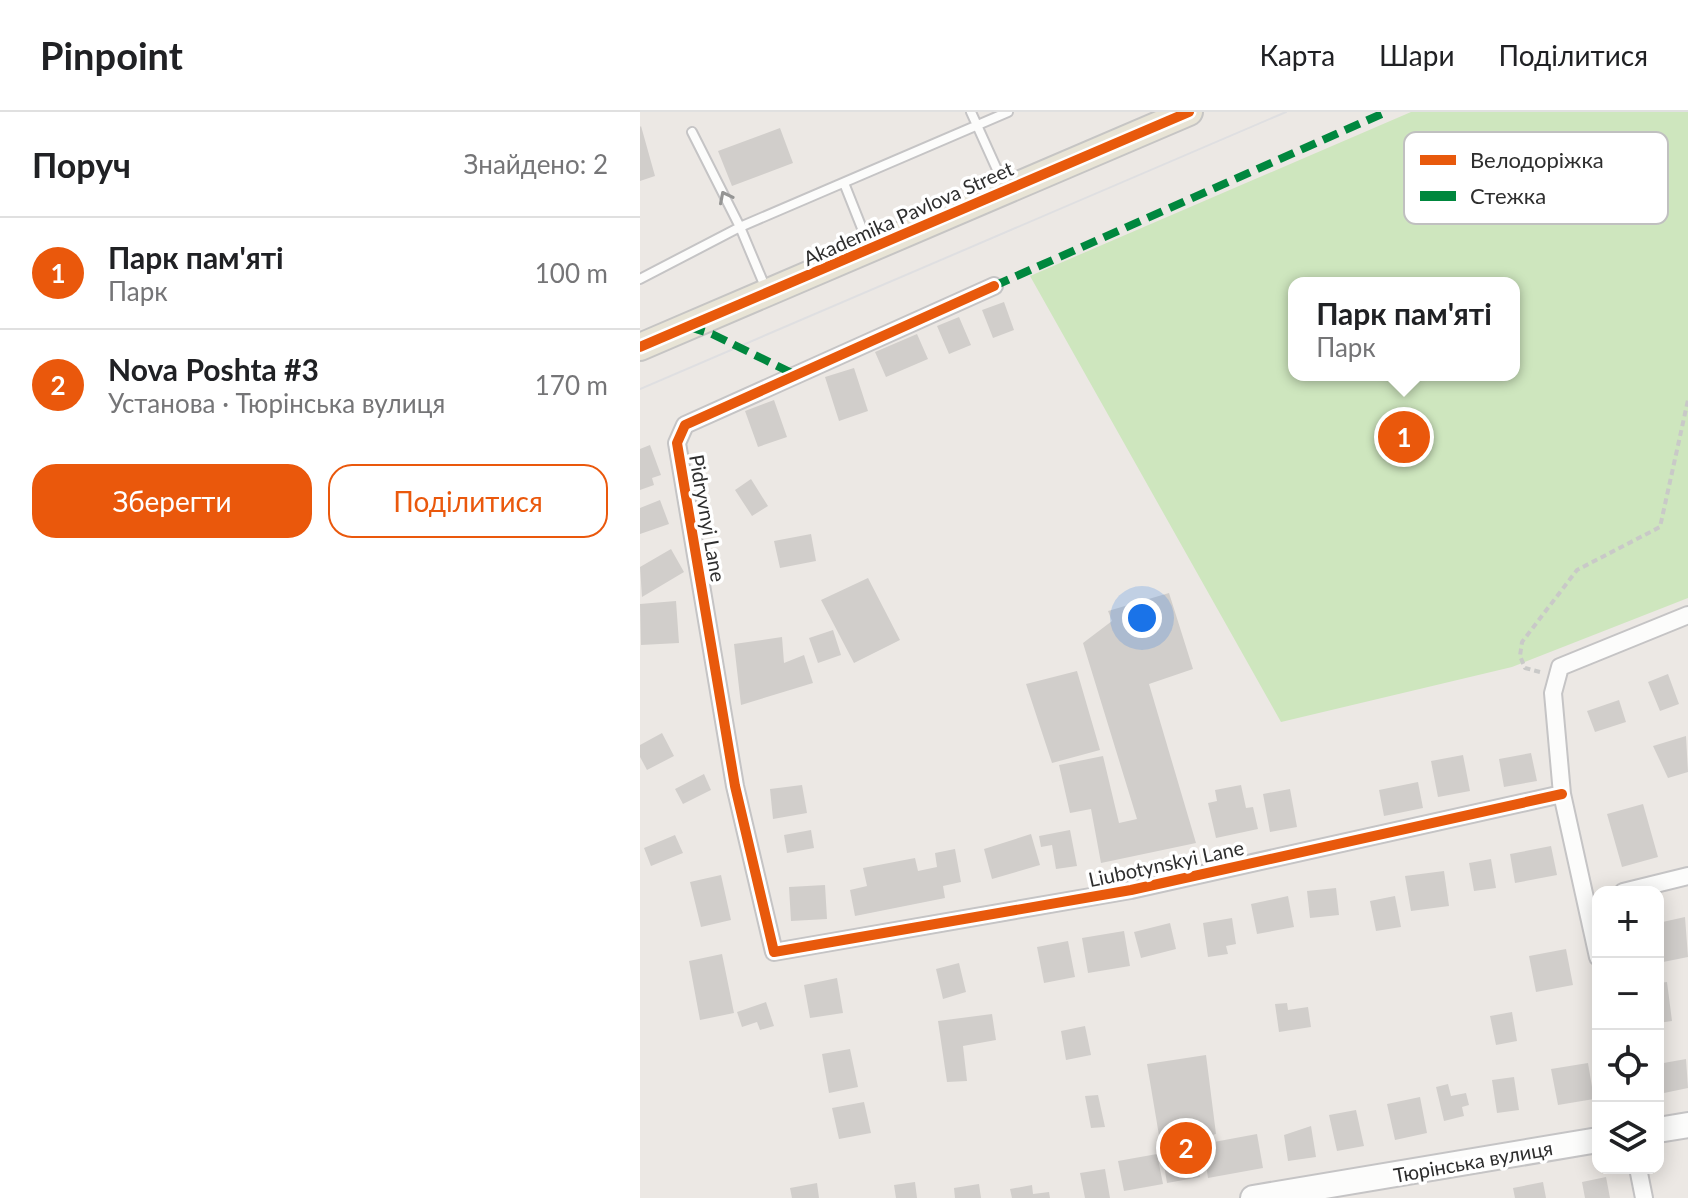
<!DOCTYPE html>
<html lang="uk">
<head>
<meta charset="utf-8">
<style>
  body { margin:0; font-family:Lato,sans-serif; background:#f6f6f6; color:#202124 }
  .controls { position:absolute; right:24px; bottom:24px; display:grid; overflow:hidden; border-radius:16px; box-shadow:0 4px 20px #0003 }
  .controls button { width:72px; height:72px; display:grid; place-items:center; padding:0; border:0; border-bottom:2px solid #e0e0e0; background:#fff; color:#202124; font:40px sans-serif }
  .you { position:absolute; left:502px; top:506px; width:28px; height:28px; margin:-20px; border:6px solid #fff; border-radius:50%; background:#1a73e8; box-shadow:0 0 0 12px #1a73e833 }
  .badge { display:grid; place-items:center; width:52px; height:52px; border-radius:50%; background:#ea580c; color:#fff; font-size:26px; font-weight:700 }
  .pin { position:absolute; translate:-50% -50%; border:4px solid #fff; box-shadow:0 2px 8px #0006 }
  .popup { position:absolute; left:648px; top:165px; width:232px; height:104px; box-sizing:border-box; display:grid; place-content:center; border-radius:16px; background:#fff; filter:drop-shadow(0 2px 6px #0005); font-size:26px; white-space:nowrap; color:#757577 }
  .popup b { font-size:30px; color:#202124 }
  .popup::after { content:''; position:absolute; left:50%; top:100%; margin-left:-16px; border:16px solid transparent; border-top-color:#fff }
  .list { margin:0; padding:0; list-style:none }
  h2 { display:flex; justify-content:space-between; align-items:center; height:104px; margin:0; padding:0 32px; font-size:34px }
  h2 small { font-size:26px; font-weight:400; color:#757577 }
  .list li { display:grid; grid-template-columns:52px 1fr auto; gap:24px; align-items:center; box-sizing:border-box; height:112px; padding:0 32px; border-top:2px solid #e0e0e0 }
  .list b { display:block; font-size:30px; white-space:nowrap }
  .list p { margin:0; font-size:26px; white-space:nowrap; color:#757577 }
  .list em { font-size:26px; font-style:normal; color:#757577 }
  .actions { display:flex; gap:16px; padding:24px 32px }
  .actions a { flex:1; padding:18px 0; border:2px solid #ea580c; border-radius:24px; text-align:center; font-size:28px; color:#ea580c }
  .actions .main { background:#ea580c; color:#fff }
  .icon { flex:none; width:44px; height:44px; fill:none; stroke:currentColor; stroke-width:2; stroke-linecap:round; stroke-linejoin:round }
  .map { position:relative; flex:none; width:1048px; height:1086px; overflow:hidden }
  header { display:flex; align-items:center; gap:48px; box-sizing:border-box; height:112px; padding:0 40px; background:#fff; border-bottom:2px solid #e0e0e0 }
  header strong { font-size:38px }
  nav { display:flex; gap:44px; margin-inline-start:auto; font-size:28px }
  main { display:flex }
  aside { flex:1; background:#fff }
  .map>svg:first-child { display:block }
  .green { fill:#cee6be; fill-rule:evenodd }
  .building { fill:#d1cecb }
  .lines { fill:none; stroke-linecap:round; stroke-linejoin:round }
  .service-casing { stroke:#c5c4c5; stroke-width:12 }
  .minor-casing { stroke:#c5c4c5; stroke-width:20 }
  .secondary-casing { stroke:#c5c4c5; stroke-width:28 }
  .primary-casing { stroke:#c6c5c4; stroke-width:30 }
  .path { stroke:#c9c9c8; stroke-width:4; stroke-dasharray:6 4; stroke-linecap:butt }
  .service { stroke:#fcfcfb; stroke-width:8 }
  .minor { stroke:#fcfcfb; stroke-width:16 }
  .secondary { stroke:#fcfcfb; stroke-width:24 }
  .primary { stroke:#e8e4d6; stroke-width:26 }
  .tram { stroke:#dfdfe1; stroke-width:2 }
  .quiet { stroke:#00873e; stroke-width:8; stroke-dasharray:16 8; stroke-linecap:butt }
  .cycleway-casing { stroke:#fff; stroke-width:15 }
  .cycleway { stroke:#e8590c; stroke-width:10 }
  .oneway { stroke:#959594 }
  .labels { text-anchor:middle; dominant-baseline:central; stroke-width:7; stroke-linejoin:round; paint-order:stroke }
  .street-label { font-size:20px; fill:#2e2e2e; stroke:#fff }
  .key { fill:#fff; stroke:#c0c0c0; stroke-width:2 }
  .key-label { font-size:22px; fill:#2e2e2e }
</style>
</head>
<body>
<header>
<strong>Pinpoint</strong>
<nav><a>Карта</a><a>Шари</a><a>Поділитися</a></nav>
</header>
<main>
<aside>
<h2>Поруч<small>Знайдено: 2</small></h2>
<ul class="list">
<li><span class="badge">1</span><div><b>Парк пам'яті</b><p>Парк</p></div><em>100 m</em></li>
<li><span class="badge">2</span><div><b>Nova Poshta #3</b><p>Установа · Тюрінська вулиця</p></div><em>170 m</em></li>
</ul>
<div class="actions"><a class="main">Зберегти</a><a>Поділитися</a></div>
</aside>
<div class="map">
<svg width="1048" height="1086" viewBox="0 0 1048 1086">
  <rect width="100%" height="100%" fill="#ece8e4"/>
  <path class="green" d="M771,0H1048V486L872,555L641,610L390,164ZM654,171H874V263H654Z"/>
  <path class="building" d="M1,14L15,64L0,69V15Z
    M140,16L153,51L92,74L78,39Z
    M364,190L374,218L353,226L342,198Z
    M319,205L331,233L309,242L297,214Z
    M277,222L288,247L246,265L235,240Z
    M214,256L228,299L199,309L185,265Z
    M134,288L147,325L118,335L105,299Z
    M10,333L21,363L12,366L14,373L0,378V337Z
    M111,367L128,394L112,404L95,378Z
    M20,388L29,412L0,422V396Z
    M171,422L176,449L140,456L134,429Z
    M31,437L44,460L2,485L0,455Z
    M228,466L260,528L214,551L181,488Z
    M529,481L553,557L509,572L556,731L461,751L451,697L430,701L419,653L463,644L479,711L497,707L443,531L472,509L468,499Z
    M36,489L39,531L1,533L0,492Z
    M193,518L201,543L178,551L169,526Z
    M142,525L144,551L164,543L173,571L101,593L94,532Z
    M437,559L460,638L412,651L386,572Z
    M1028,562L1039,592L1020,599L1008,570Z
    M979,588L986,610L955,620L947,599Z
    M22,621L34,644L7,658L0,645V633Z
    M1046,624L1048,660L1028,666L1013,634Z
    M891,641L897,669L864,675L859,647Z
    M823,643L830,679L798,685L791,649Z
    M64,662L71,678L43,692L35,677Z
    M778,670L783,696L744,704L739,678Z
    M162,673L167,701L133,707L130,677Z
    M601,673L606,696L613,695L618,717L576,726L568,691L577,689L575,678Z
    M650,677L657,715L630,720L623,682Z
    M1003,692L1018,745L982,755L967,702Z
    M171,718L174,736L147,741L144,723Z
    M430,718L437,754L416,757L412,733L401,735L399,724Z
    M391,722L400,753L352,767L344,737Z
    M35,723L43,741L11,754L4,736Z
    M911,734L917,763L875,771L870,742Z
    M315,737L321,770L303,774L305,786L215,804L210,778L227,774L223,756L275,746L278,759L297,755L295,741Z
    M851,747L856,776L834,779L829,751Z
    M804,759L809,794L771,799L765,764Z
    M81,763L91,808L61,815L50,770Z
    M185,773L187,807L151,809L149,775Z
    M696,776L699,803L670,806L667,779Z
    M648,784L654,815L617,822L611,792Z
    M755,784L761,815L736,819L730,789Z
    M1045,805L1048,845L1018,851V811Z
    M592,806L596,832L586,834L588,842L568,845L563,811Z
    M530,811L536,837L501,846L494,820Z
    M484,819L490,854L448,861L442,826Z
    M428,829L435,865L404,871L397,835Z
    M926,837L933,873L896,880L889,844Z
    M82,842L94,901L60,908L49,849Z
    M319,851L326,880L303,887L296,857Z
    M197,866L203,901L170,906L164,873Z
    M1027,870L1032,909L1018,911V871Z
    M126,890L134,914L120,918L117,910L102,915L97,900Z
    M647,891L648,898L668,895L671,915L639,920L635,892Z
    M872,900L877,929L856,933L850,904Z
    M352,902L356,928L323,934L327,969L307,970L298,909Z
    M445,914L451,943L426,948L421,919Z
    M210,937L218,975L189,981L182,942Z
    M566,943L576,1022L553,1028L560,1065L527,1071L507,952Z
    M1046,947L1048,976L1024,981L1018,952Z
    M948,951L954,987L918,993L911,957Z
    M874,965L879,998L857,1001L852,968Z
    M808,972L811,984L826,981L829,993L822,995L824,1004L804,1009L796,975Z
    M458,983L465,1015L451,1016L445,984Z
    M780,985L787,1021L755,1028L747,992Z
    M224,990L231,1021L199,1027L192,996Z
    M716,998L724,1034L697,1039L689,1003Z
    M671,1014L676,1045L648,1049L644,1023Z
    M617,1022L623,1056L568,1066L563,1032Z
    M517,1042L523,1072L484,1079L478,1049Z
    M465,1057L470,1086H445L440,1061Z
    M966,1065L970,1086H945L942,1070Z
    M275,1070L277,1086H256L254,1073Z
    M903,1070L906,1086H875L873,1076Z
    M177,1071L179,1086H152L150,1076Z
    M339,1072L341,1086H315L314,1076Z
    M392,1073L393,1082L409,1080L410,1086H372L370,1077Z"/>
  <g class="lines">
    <g class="service-casing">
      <path id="service" d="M331,0L364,73
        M52,20L100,115L126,177
        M204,71L229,134
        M0,167L100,115L368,0"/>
    </g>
    <g class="minor-casing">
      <path id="minor" d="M354,174L45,313L37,331L95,674L134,840L491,778L922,682
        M983,780L1048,764
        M958,845L922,682L913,581L920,555L1048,503
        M998,1056L1004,1086"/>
    </g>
    <g class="secondary-casing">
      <path id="secondary" d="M1018,1018L1048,1013
        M613,1086L958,1028"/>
    </g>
    <g class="primary-casing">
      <path id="primary" d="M0,235L549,0"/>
    </g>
    <path class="path" d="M900,560L885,556L880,544L882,530L937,458L1020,415L1048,288"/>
    <use href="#service" class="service"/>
    <use href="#minor" class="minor"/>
    <use href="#secondary" class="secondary"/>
    <use href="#primary" class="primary"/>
    <path class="tram" d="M0,277L646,0"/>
    <path class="quiet" d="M354,174L746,0
      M49,215L72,222L156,263"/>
    <g class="cycleway-casing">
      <path id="cycleway" d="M354,174L45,313L37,331L95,674L134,840L491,778L922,682
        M0,235L549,0"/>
    </g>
    <use href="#cycleway" class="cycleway"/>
  </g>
  <defs><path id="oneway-chevron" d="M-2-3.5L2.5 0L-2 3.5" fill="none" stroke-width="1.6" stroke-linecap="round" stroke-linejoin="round" transform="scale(2)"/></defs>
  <use class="oneway" href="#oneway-chevron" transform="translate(85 85) rotate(-117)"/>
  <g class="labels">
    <g class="street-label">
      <text transform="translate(268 101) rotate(-24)">Akademika Pavlova Street</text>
      <text transform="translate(68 406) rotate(80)">Pidryvnyi Lane</text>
      <text transform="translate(526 751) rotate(-12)">Liubotynskyi Lane</text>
      <text transform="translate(833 1049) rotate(-10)">Тюрінська вулиця</text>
    </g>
  </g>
  <rect x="764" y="20" width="264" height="92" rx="12" class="key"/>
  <rect x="780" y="43" width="36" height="10" fill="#e8590c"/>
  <rect x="780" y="79" width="36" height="10" fill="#00873e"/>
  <g class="key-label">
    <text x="830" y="56">Велодоріжка</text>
    <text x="830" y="92">Стежка</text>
  </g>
</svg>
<div class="controls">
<button>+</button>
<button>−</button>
<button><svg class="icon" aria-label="locate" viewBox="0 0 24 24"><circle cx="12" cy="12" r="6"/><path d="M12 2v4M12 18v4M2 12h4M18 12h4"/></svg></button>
<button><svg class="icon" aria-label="layers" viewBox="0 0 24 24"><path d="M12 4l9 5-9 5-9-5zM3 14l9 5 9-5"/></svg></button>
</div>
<div class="you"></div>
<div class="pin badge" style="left:764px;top:325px">1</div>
<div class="popup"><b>Парк пам'яті</b>Парк</div>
<div class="pin badge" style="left:546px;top:1036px">2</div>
</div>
</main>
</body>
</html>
